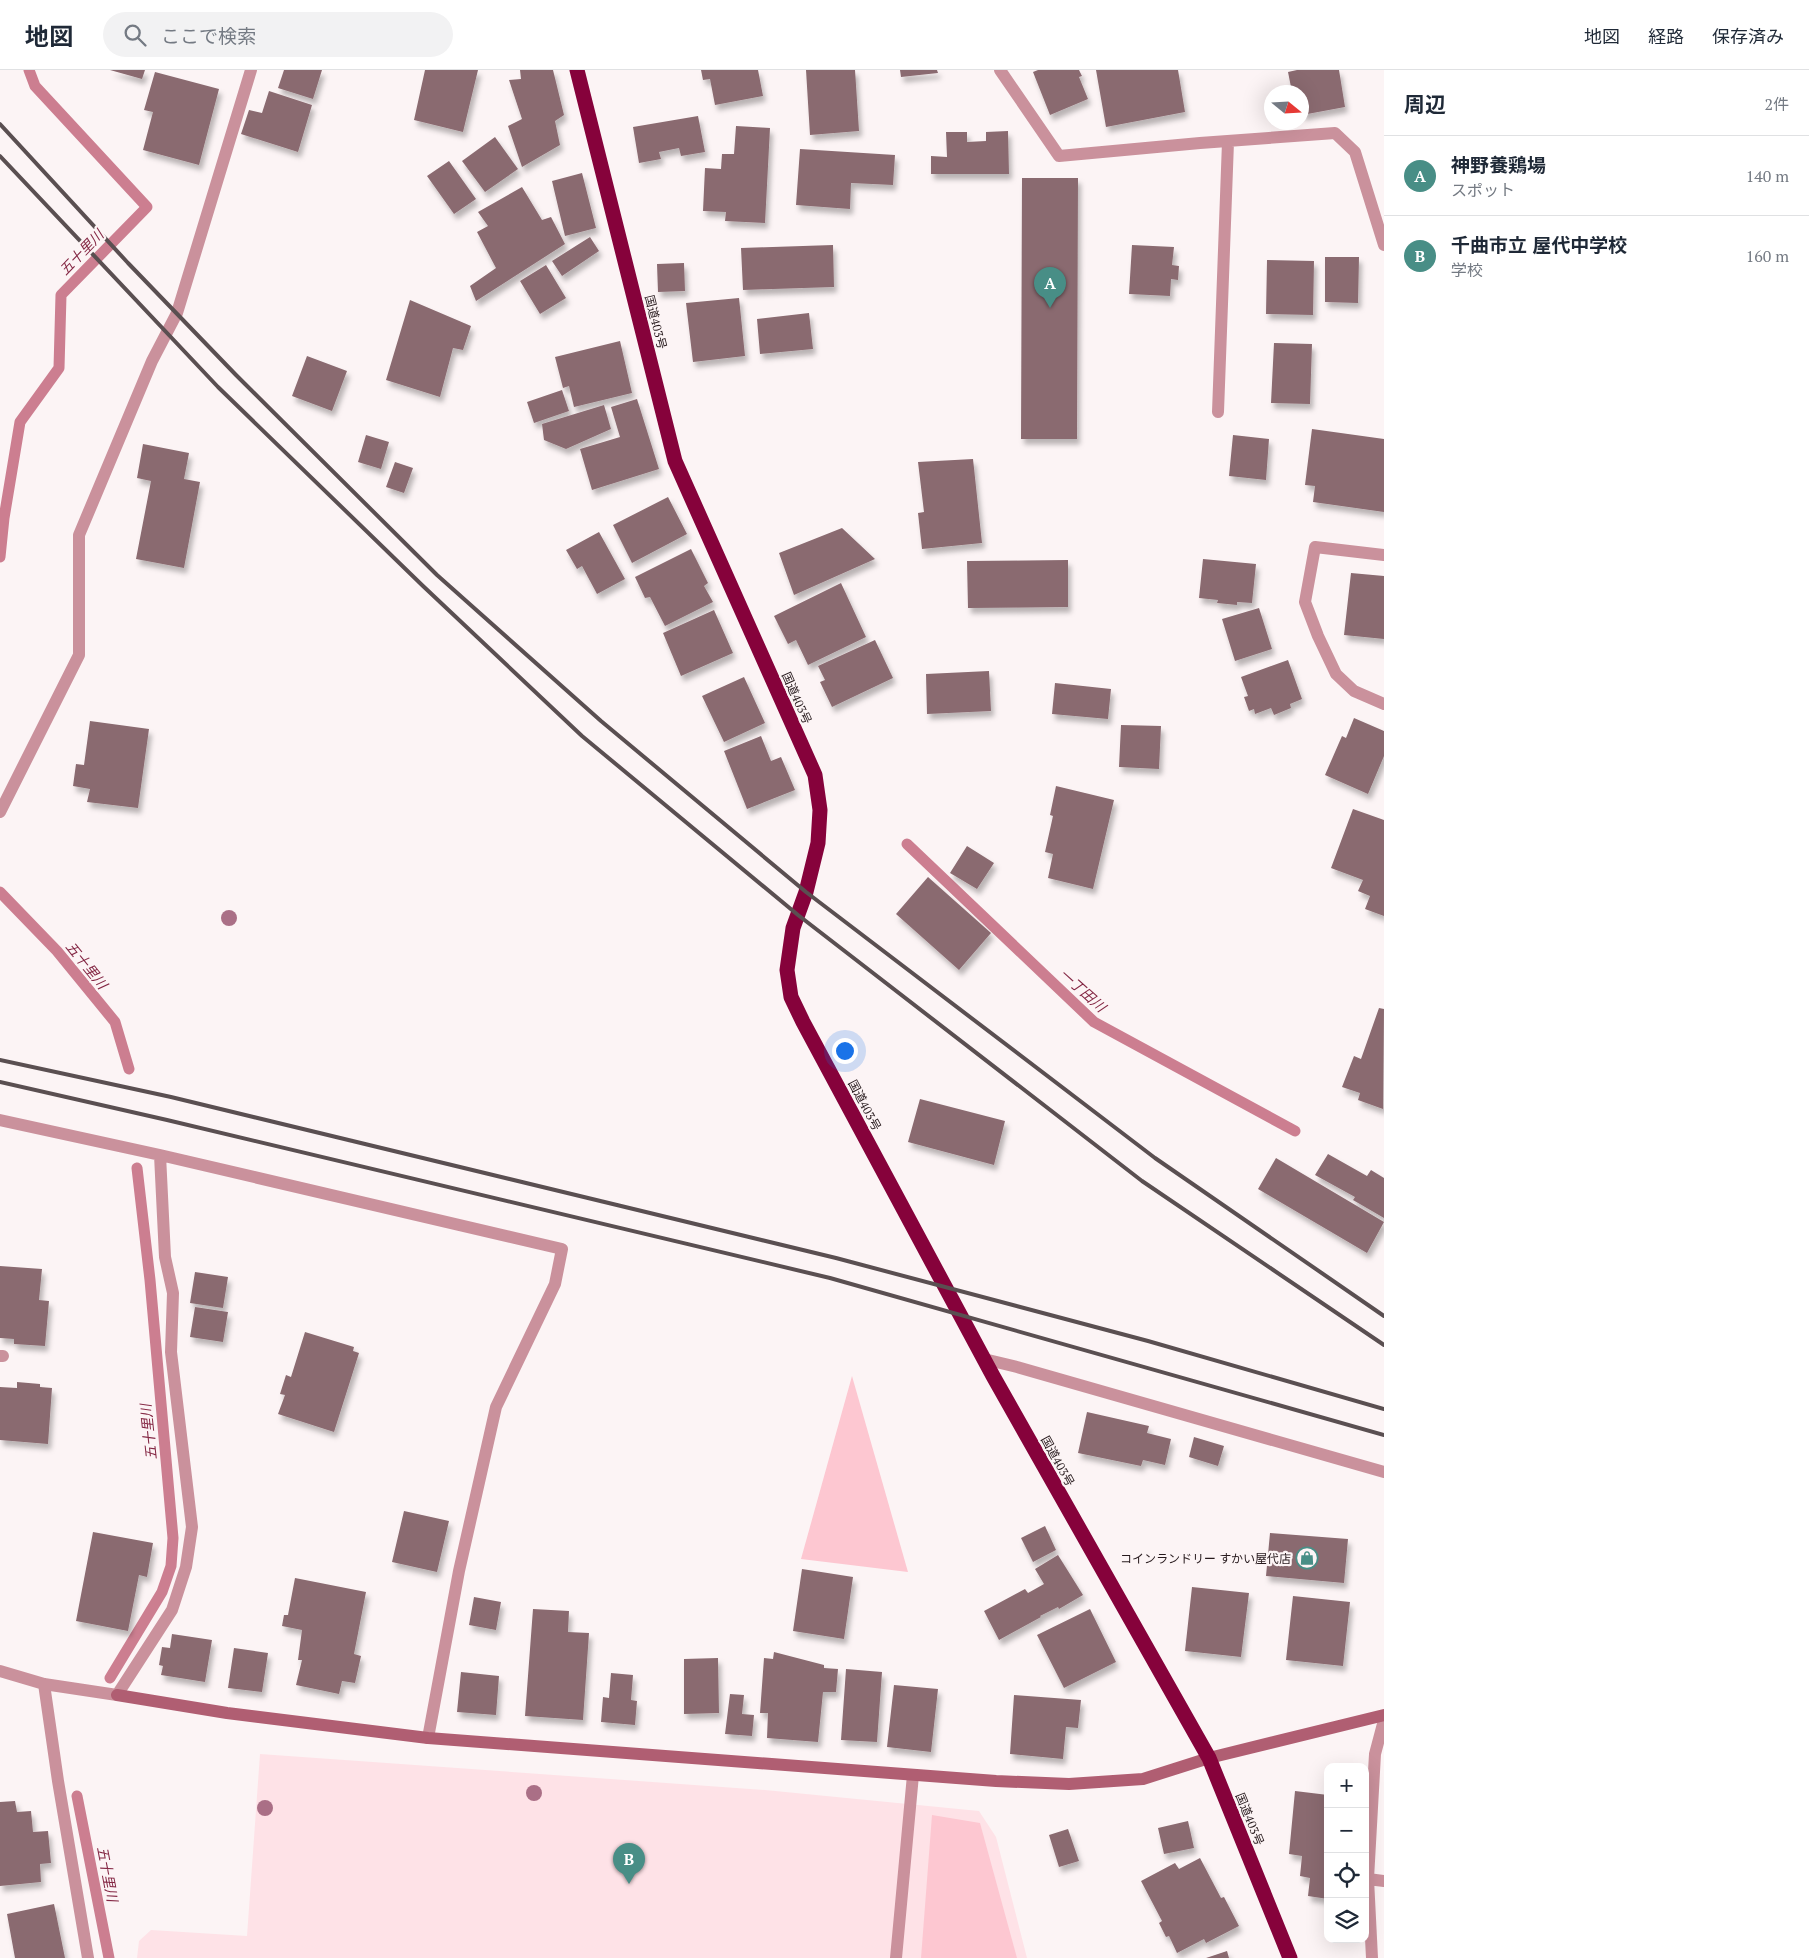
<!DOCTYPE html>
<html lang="ja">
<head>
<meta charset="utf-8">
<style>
  body { margin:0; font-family:"PT Serif","Noto Sans JP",serif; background:#f2f2f3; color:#1f2937 }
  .controls { position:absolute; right:15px; bottom:15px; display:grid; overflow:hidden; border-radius:10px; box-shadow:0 5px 20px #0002 }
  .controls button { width:45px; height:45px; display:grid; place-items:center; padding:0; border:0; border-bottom:1px solid #e0e1e3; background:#fff; color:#1f2937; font:25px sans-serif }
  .compass { position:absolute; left:1264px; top:15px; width:45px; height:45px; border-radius:50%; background:#fff; box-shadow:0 5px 20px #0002; rotate:108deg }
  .you { position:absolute; left:844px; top:980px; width:18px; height:18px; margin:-12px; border:4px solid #fff; border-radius:50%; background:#1a73e8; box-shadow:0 0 0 8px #1a73e833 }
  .badge { display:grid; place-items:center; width:32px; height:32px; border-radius:50%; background:#488e86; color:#fff; font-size:16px; font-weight:700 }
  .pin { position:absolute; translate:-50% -41px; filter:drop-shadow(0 1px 2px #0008) }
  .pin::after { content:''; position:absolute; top:26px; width:18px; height:15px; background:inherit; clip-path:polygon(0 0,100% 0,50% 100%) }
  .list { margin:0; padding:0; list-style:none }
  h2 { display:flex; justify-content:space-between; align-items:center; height:65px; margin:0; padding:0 20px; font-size:21px }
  h2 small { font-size:16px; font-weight:400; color:#747a83 }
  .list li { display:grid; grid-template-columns:32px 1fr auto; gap:15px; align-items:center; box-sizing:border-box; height:80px; padding:0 20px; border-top:1px solid #e0e1e3 }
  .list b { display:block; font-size:19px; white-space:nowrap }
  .list p { margin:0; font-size:16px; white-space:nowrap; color:#747a83 }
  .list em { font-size:16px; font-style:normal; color:#747a83 }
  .icon { flex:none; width:28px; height:28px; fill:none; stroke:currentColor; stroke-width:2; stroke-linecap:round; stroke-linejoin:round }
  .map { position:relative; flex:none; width:1384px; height:1888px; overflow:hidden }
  header { display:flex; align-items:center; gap:30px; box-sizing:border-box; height:70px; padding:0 25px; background:#fff; border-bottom:1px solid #e0e1e3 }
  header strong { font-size:24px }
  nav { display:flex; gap:28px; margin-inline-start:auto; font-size:18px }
  .search { width:350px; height:45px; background:#f2f2f3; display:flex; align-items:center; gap:12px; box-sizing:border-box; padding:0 18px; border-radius:28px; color:#747a83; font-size:19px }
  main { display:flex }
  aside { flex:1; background:#fff }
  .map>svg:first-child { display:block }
  .built { fill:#fee2e7 }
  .green { fill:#fdc7d1 }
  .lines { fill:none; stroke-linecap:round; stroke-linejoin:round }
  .stream { stroke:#cc7e90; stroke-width:11 }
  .building { fill:#8a6a70; filter:url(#shadow) }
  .lane { stroke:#ca919c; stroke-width:12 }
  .street { stroke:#ca919c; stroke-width:12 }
  .secondary { stroke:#b05e72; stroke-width:12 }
  .highway { stroke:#86023b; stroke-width:15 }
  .rail { stroke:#5a4f51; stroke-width:4 }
  .tree { fill:#aa6f86 }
  .labels { text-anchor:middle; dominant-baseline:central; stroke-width:4.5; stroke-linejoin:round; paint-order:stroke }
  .street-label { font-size:12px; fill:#26191c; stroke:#fcf4f5 }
  .poi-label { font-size:12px; fill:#26191c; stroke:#fcf4f5; text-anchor:end }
  .water-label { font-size:14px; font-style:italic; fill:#842744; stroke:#fcf4f5 }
</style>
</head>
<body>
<header>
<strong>地図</strong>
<div class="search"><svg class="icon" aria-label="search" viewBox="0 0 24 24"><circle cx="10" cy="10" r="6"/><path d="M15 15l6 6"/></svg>ここで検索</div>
<nav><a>地図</a><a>経路</a><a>保存済み</a></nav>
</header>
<main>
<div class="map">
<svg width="1384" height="1888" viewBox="0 0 1384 1888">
  <defs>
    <filter id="shadow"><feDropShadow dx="3" dy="5.5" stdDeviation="2.5" flood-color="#0004"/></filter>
  </defs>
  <rect width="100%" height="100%" fill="#fcf4f5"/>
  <path class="built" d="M260,1684L765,1720L979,1741L996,1767L1027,1888H137L139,1871L151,1860L247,1866Z"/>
  <path class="green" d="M852,1306L908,1502L801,1489Z
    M932,1745L980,1753L1017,1888H921Z"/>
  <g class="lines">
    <path class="stream" d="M0,487L4,448L20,352L59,298L61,225L147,137L35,16L29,0
      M907,774L1094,952L1295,1061
      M0,822L57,881L115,952L129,999
      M110,1608L162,1522L171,1496L173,1468L150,1210L137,1098
      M77,1726L109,1888"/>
  </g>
  <path class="building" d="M110,0H145L142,9Z
    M284,0H322L313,29L278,18Z
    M425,0H478L463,62L414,50Z
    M520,0H553L564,45L555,51L560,75L522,97L508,56L522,49L509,10L521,9Z
    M701,0H758L763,26L715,35L710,9L703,10Z
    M806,0H855L859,61L810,65Z
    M900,0H937L938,3L901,7Z
    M1038,0H1079L1082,6L1079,7L1088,29L1050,45L1033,2Z
    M1096,0H1178L1185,42L1106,57Z
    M1297,0H1339L1345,37L1302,45V22H1292L1288,2Z
    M155,2L219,19L199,95L143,80L153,42L144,40Z
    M269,21L312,35L298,82L241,64L249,40L262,43Z
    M698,46L705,82L681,86L679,78L659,82L661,89L639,93L633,57Z
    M736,56L770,58L765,153L725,151L726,142L703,141L705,98L721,99L722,84H734Z
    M1008,61L1009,104H931V86L947,87L946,62H967V72L986,71V62Z
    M495,67L518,99L485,122L462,91Z
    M800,79L895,85L893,115L851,113L850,139L796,135Z
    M449,91L476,129L454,144L427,106Z
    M582,103L596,158L565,166L552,111Z
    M1022,108H1078L1077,369H1021Z
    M522,117L542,150L551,147L565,174L476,231L470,216L496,198L477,162L488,156L478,142Z
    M590,167L599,181L562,206L552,191Z
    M833,175L834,217L743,220L741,178Z
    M1132,175L1174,177L1172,195L1179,196L1178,210L1171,209L1170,226L1129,224Z
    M1325,187H1359L1358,233L1325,232Z
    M1267,190L1314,191L1313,245L1266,244Z
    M684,193L685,221L658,222L657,194Z
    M546,195L566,228L540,244L520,211Z
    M739,228L745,286L693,292L686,233Z
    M410,230L471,256L463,280L453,278L440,327L386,310Z
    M809,243L813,279L760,284L757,249Z
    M620,271L632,323L574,337L569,316L563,318L555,287Z
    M1274,273L1312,274L1310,334L1271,333Z
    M307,286L347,301L332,341L292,326Z
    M562,320L569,341L534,353L527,332Z
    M637,329L659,399L592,420L580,379L620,367L611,337Z
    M604,335L611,359L566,379L544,370L542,354Z
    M1312,359L1384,369V442L1313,432L1315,416L1305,415Z
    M366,365L389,372L381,399L358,392Z
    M1233,365L1269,369L1266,410L1229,406Z
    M143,374L189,383L184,409L200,412L184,498L136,489L151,411L137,408Z
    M973,389L982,473L922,479L918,443L924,442L918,392Z
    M395,392L413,398L404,423L386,417Z
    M668,427L687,464L632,493L613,455Z
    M842,458L875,489L794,525L779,483Z
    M599,462L625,509L597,524L582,496L577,499L566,480Z
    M691,479L708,513L704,516L713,532L665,556L650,527L645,528L635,507Z
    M1203,489L1256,494L1252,533L1237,532V535L1217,533L1218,530L1199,528Z
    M1068,490V537L968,538L967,491Z
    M1351,503L1384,506V569L1344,565Z
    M841,513L866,567L808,595L796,570L788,574L774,546Z
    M1259,538L1272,579L1235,591L1222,549Z
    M714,540L733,583L681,606L663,563Z
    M875,570L893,608L832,637L820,612L825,610L818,596Z
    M1288,590L1302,629L1290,634L1291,638L1274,645L1271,638L1255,644L1254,639L1249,641L1244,627L1248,626L1241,607Z
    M989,601L991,641L927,644L926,604Z
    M744,607L765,653L724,672L702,626Z
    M1055,613L1111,619L1108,649L1052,644Z
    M1354,648L1384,661V686L1368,724L1325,705L1342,666L1346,668Z
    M90,651L149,659L138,738L87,732L90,719L73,716L76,694L84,695Z
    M1121,655L1161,656L1159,699L1119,697Z
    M761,666L771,691L781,687L795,720L747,739L724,681Z
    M1056,716L1114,730L1093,819L1048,808L1053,784L1045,782L1053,746L1050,745Z
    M1353,739L1384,750V846L1365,839L1370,826L1358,821L1363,810L1331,798Z
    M967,776L994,793L977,819L950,803Z
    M928,807L991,863L959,900L896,844Z
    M1379,938L1384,939L1383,1039L1358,1030L1360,1023L1342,1017L1354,986L1361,989Z
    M920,1029L1005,1051L994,1095L908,1072Z
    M1328,1084L1367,1106L1371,1100L1384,1108V1148L1353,1130L1355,1127L1315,1105Z
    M1276,1088L1384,1152L1367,1183L1258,1119Z
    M0,1196L42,1199L39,1230L49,1231L45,1276L14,1274V1269L0,1268Z
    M195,1202L228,1207L223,1238L190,1233Z
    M195,1237L228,1242L223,1272L190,1267Z
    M305,1262L354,1277L353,1281L359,1283L334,1362L278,1344L285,1325L280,1324L286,1305L291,1307Z
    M17,1312L40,1314V1317L52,1318L48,1374L0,1370V1317L17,1318Z
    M1087,1342L1149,1356L1147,1363L1171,1369L1165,1395L1143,1390L1141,1396L1078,1383Z
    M1194,1367L1224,1376L1218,1396L1189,1387Z
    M404,1441L449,1451L437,1502L392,1492Z
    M1045,1456L1056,1480L1033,1492L1021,1468Z
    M93,1462L153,1473L147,1507L139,1505L128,1561L76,1551Z
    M1270,1463L1348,1469L1344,1513L1266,1506Z
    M1058,1485L1083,1525L1059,1539L1058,1537L1040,1546L1041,1547L999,1570L984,1541L1025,1519L1028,1523L1044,1514L1035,1499Z
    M802,1499L853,1507L844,1569L793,1561Z
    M295,1508L366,1522L354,1584L361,1586L355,1613L342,1611L339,1624L296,1615L302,1590H298L302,1560L282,1556L284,1545H288Z
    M1192,1517L1249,1523L1241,1587L1185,1581Z
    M1293,1526L1350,1532L1343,1596L1286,1590Z
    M474,1527L501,1532L496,1560L469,1555Z
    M533,1539L569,1541L568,1562L589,1563L583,1650L525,1646Z
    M1090,1539L1116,1592L1064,1618L1037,1565Z
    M172,1564L212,1570L205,1612L161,1605L163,1596L159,1595L162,1577L170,1578Z
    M234,1578L268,1583L262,1622L228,1618Z
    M774,1582L824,1595V1598L838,1599L836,1622H823L818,1672L767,1668L768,1643H760L764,1588L773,1589Z
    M718,1588L719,1643L684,1644V1589Z
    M846,1599L882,1602L877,1672L841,1670Z
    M461,1602L499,1606L496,1645L457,1642Z
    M611,1603L633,1605L631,1630L637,1631L635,1655L601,1652L603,1627L609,1628Z
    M894,1615L938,1619L931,1682L887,1677Z
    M730,1624L744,1625L742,1644L754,1645L752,1666L725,1664Z
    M1014,1625L1081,1630L1078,1658L1066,1657L1063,1689L1010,1684Z
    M1295,1721L1328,1725V1829L1308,1826L1310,1808L1300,1806L1302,1786L1289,1784Z
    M15,1731L17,1742L31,1741L33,1762L48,1761L51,1793L40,1794L41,1812L0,1816V1732Z
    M1188,1751L1194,1778L1164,1784L1158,1758Z
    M1068,1759L1079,1791L1059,1797L1049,1765Z
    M1200,1788L1221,1828L1224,1827L1239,1856L1206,1873L1204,1869L1177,1883L1169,1866L1166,1867L1159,1853L1162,1851L1141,1811L1175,1793L1179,1799Z
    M54,1834L65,1888H15L7,1844Z
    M1227,1881L1229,1888H1206Z"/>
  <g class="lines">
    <path class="lane" d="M896,1888L913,1705"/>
    <path class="street" d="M1000,0L1059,86L1200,73L1335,63L1355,82L1384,175
      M1218,342L1228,72
      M1384,485L1315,477L1305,532L1318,566L1336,604L1354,621L1384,634
      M0,742L79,585V465L152,291L177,243L251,0
      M0,1050L160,1085L562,1179L555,1214L496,1337L459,1501L428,1668
      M0,1286H3
      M984,1289L1017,1297L1384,1402
      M0,1601L44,1614L117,1625L172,1540L186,1497L192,1457L171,1282L173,1223L165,1187L160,1085
      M44,1614L58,1711L88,1888
      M1368,1809L1384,1811
      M1372,1888L1368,1809L1375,1684L1384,1650"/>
    <path class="secondary" d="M117,1625L227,1643L428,1668L996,1711L1069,1714L1143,1709L1209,1688L1384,1645"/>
    <path class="highway" d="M577,0L675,391L815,705L820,740L818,773L806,822L793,858L787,900L791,927L803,952L993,1306L1209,1688L1290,1888"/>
    <path class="rail" d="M0,54L128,193L236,305L437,505L601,651L806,822L1155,1088L1384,1246
      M0,86L218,317L423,516L582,666L798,845L1142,1111L1384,1275
      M0,990L171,1027L836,1188L1148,1271L1384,1339
      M0,1012L167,1050L830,1208L1384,1365"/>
  </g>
  <g class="tree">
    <circle cx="229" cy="848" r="8"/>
    <circle cx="534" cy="1723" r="8"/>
    <circle cx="265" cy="1738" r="8"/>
  </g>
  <defs>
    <g id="shop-ring" transform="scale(1.125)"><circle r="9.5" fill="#fcf4f5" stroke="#488e86" stroke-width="1.5"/><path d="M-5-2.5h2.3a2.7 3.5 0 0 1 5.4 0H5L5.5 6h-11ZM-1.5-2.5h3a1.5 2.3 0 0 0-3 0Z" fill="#488e86"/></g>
  </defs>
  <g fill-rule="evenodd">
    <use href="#shop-ring" x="1307" y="1488"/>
  </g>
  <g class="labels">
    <g class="street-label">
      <text transform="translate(656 252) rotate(76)">国道403号</text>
      <text transform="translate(797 628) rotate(66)">国道403号</text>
      <text transform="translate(865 1035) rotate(62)">国道403号</text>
      <text transform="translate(1058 1391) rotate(61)">国道403号</text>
      <text transform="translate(1250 1749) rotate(68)">国道403号</text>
    </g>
    <g class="poi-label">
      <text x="1291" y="1488">コインランドリー すかい屋代店</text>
    </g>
    <g class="water-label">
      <text transform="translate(81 182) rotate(-46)">五十里川</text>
      <text transform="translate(87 895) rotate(51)">五十里川</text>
      <text transform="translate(1083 920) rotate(42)">一丁田川</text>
      <text transform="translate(148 1362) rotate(-96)">五十里川</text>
      <text transform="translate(108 1804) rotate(79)">五十里川</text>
    </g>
  </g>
</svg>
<div class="controls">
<button>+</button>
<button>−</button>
<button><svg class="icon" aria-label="locate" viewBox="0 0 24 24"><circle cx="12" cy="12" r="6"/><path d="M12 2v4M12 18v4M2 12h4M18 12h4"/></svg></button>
<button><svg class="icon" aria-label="layers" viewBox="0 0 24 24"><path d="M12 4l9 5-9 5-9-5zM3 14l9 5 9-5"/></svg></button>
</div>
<svg class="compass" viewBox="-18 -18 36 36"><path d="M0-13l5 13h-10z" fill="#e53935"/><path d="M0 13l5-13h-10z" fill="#747a83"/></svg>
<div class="you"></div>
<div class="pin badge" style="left:1050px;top:238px">A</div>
<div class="pin badge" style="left:629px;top:1814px">B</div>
</div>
<aside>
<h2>周辺<small>2件</small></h2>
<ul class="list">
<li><span class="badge">A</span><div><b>神野養鶏場</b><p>スポット</p></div><em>140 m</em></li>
<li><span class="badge">B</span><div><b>千曲市立 屋代中学校</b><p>学校</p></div><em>160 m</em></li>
</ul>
</aside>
</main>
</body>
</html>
